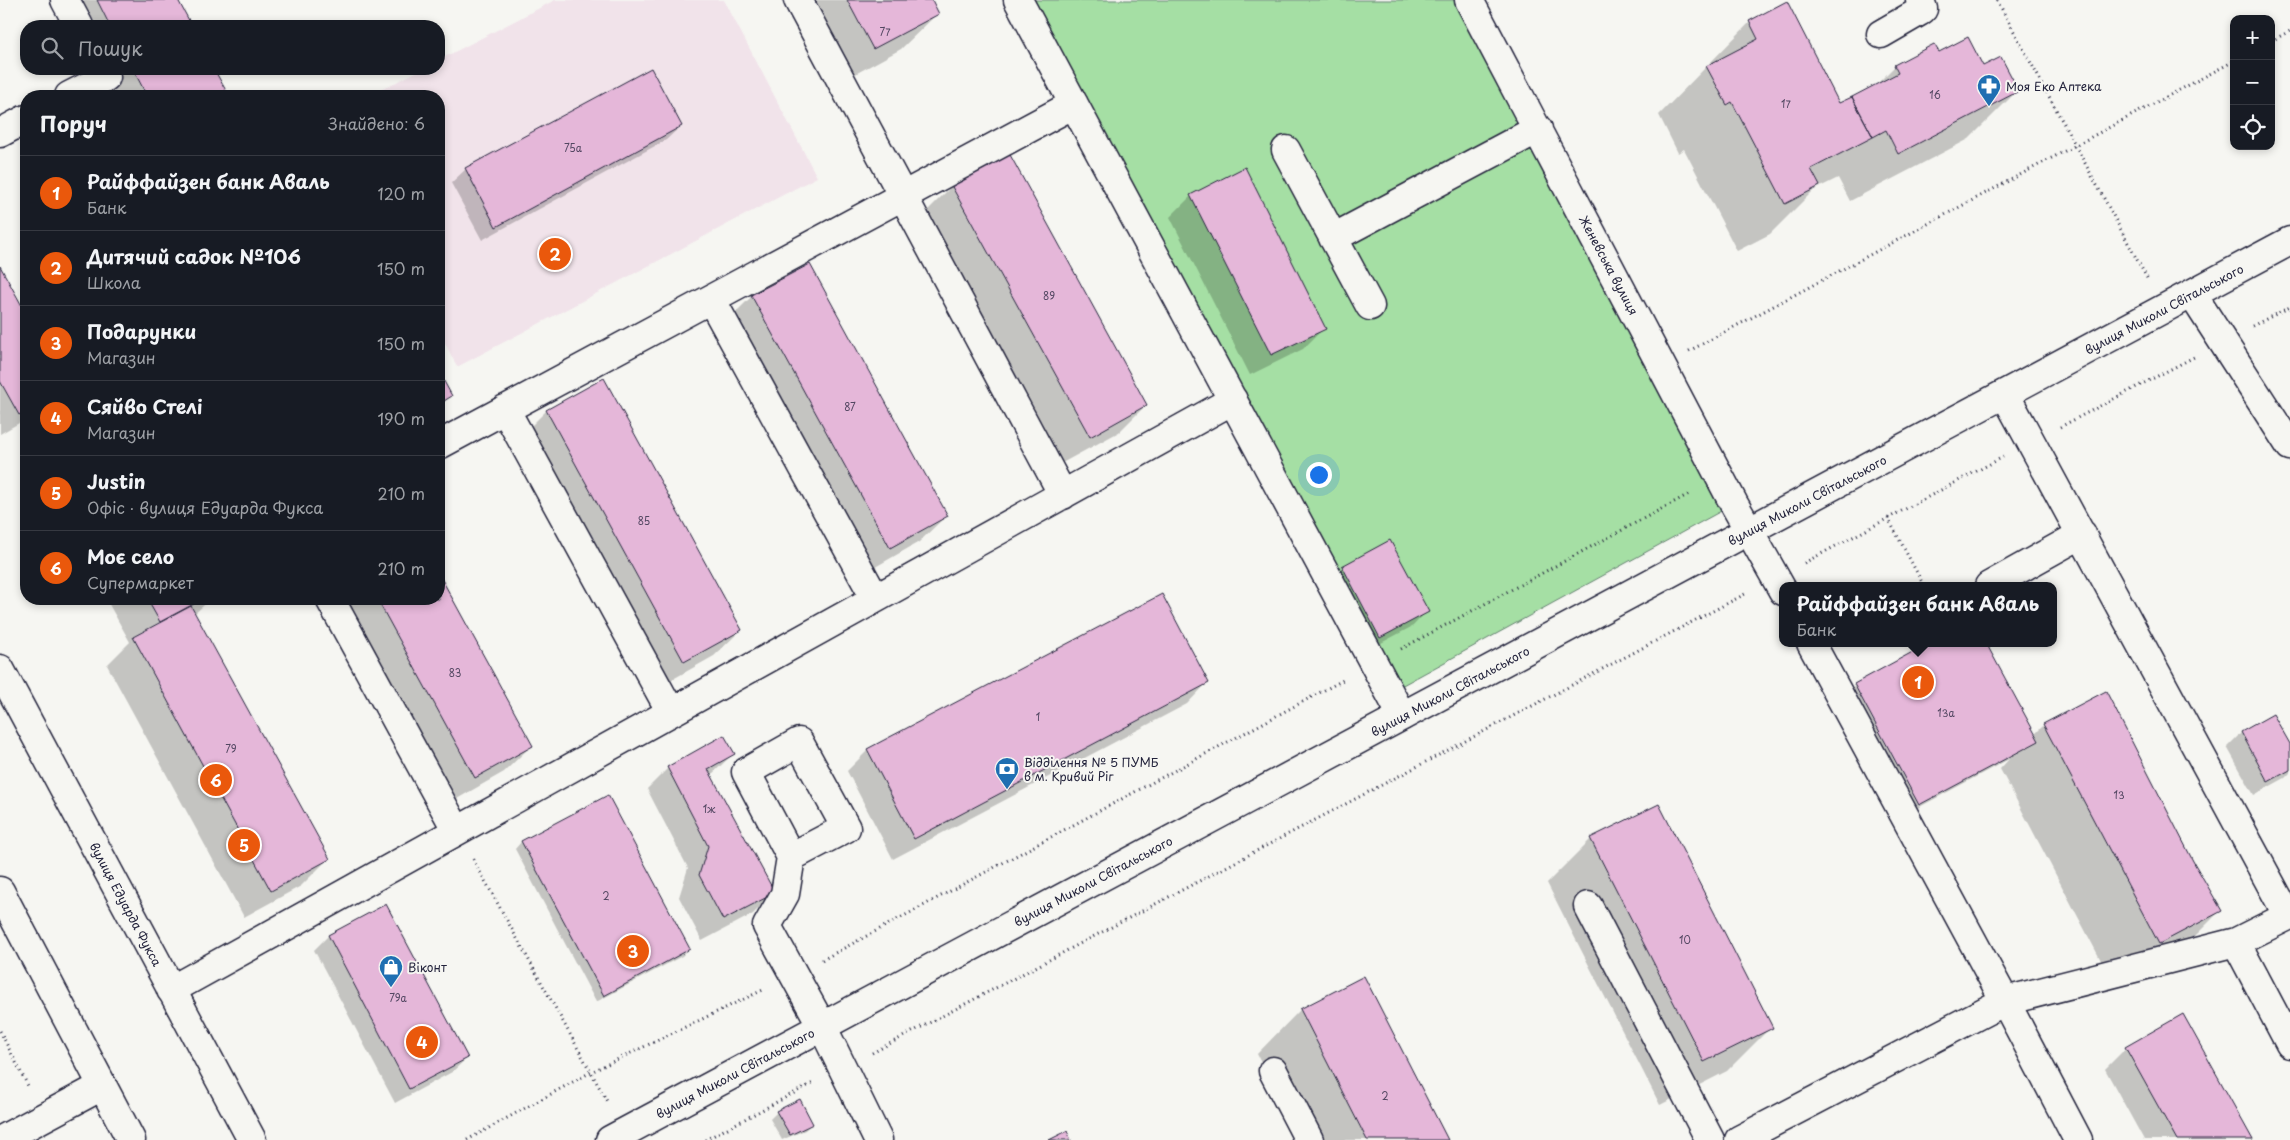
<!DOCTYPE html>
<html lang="uk">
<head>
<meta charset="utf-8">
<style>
  body { margin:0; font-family:"Playpen Sans",sans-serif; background:#242831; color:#f1f3f6 }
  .controls { position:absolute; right:15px; top:15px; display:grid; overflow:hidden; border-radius:10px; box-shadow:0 2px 8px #0003 }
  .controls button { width:45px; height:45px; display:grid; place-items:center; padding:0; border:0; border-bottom:1px solid #363941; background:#171b24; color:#f1f3f6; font:25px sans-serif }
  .you { position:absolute; left:1318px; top:474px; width:18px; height:18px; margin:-12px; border:4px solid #fff; border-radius:50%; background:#1a73e8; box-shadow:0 0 0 8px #1a73e833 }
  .badge { display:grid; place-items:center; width:32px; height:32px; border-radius:50%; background:#ea580c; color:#fff; font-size:16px; font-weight:700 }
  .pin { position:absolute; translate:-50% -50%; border:2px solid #fff; box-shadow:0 1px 5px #0006 }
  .popup { position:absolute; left:1779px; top:582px; width:278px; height:65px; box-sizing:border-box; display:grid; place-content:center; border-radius:10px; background:#171b24; filter:drop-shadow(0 1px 4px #0005); font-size:16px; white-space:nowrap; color:#9ea1a6 }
  .popup b { font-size:19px; color:#f1f3f6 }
  .popup::after { content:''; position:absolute; left:50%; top:100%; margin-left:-10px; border:10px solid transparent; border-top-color:#171b24 }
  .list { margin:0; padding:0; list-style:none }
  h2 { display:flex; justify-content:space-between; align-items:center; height:65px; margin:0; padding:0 20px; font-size:21px }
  h2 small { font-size:16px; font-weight:400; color:#9ea1a6 }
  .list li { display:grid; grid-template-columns:32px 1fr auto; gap:15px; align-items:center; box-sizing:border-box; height:75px; padding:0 20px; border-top:1px solid #363941 }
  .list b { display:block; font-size:19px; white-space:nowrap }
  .list p { margin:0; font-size:16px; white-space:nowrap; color:#9ea1a6 }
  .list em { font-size:16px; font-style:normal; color:#9ea1a6 }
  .icon { flex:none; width:28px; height:28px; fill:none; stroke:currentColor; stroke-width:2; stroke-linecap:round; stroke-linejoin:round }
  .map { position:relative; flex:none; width:2290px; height:1140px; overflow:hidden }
  .search { position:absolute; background:#171b24; box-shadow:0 2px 8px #0003; left:20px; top:20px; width:425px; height:55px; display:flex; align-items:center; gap:12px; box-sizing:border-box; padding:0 18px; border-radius:20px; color:#9ea1a6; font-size:19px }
  .panel { position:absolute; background:#171b24; box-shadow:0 2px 8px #0003; left:20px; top:90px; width:425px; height:515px; border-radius:20px }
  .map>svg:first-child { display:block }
  .built { fill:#f1e3ea }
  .green { fill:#a5dfa4; stroke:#648070 }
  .shadow { fill:#0003 }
  .building { fill:#e5b7d9; stroke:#22223b }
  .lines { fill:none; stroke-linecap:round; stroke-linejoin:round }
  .minor-casing { stroke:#22223b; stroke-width:31 }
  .major-casing { stroke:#22223b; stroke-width:31 }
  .path { stroke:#22223b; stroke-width:3; stroke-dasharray:1 4; stroke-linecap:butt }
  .minor { stroke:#f6f6f2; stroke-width:28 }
  .major { stroke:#f6f6f2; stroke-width:28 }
  .labels { text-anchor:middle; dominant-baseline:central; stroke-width:4; stroke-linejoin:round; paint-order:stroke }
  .number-label { font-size:10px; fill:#534762 }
  .poi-label { font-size:12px; fill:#22223b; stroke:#f6f6f2; text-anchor:start }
  .street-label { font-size:12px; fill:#22223b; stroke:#f6f6f2 }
</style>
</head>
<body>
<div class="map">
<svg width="2290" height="1140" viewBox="0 0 2290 1140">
  <rect width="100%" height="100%" fill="#f6f6f2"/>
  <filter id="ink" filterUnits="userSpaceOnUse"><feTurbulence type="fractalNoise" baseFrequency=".02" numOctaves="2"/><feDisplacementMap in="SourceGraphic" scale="10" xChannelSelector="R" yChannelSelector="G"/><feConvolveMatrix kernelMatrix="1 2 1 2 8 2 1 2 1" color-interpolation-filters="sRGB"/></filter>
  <g filter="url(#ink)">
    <path class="built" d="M555,0H724L817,177L457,367L439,331V96H369L422,69H439V60Z"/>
    <path class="green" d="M1018,0H1469L1734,504L1390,692Z"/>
    <path class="shadow" d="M76,0H177L190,26H56L54,22Z
      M793,0H930L937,14L901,49L837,84Z
      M1750,22L1839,105L1874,87L1895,66L1938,54L2017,91L1969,139L1850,201L1838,178L1814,190L1770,234L1737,251L1684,149L1678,153L1659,115Z
      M78,69H213L227,96H93Z
      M650,69L681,126L666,140L482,240L451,183L466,169Z
      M952,186L1146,405L1119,432L1062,463L925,213Z
      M1191,196L1324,328L1303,349L1250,375L1170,217Z
      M0,269L26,316V419L0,434Z
      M752,296L946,516L919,542L863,574L725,323Z
      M439,374L450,396L439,408Z
      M546,411L741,630L714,656L657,688L520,437Z
      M1343,567L1427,611L1413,626L1366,651L1328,581Z
      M439,577L531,746L504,772L448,804L335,599H439Z
      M1161,595L1207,683L1187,704L893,859L847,771L868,750Z
      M106,599H211L194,614L328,859L301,886L244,917L107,665L130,642Z
      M1855,685L2034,735L2044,725L2192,862L2220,911L2176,955L2115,987L2000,769L2009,759L1912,811L1848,692Z
      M2273,716L2290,747V773L2285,778L2254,795L2227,747L2241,733Z
      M733,754L710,776L774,893L753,914L702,941L679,897L688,868L647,789L668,768Z
      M607,797L689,949L682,956L596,1002L515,849L521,842Z
      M1591,839L1771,1027L1727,1071L1660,1105L1547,883Z
      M386,905L467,1058L452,1072L395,1103L314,950L328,936Z
      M1364,977L1447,1140H1301L1257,1054L1300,1010Z
      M2183,1016L2251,1140H2144L2105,1069L2126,1048Z
      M777,1112L811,1124L805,1130L782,1140L770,1119Z"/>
    <path class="building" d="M97,0H178L192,26H110Z
      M847,0H932L939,14L873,49Z
      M1787,1L1839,103L1852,97L1873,137L1811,169L1820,186L1785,204L1732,102L1727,105L1706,66L1758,39L1749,21Z
      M1968,37L1983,66L2001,57L2019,91L1898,154L1886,130L1873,137L1852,97L1898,73L1894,65L1934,44L1939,52Z
      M651,68L682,126L496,227L465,168Z
      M133,69H214L229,96H147Z
      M1009,153L1147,405L1090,437L951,185Z
      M1245,167L1326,329L1271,355L1190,195Z
      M810,264L948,516L890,548L751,295Z
      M0,266L26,313V411L19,415L0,381Z
      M439,372L452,396L439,404Z
      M604,378L742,630L684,662L546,410Z
      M1390,540L1429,612L1380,638L1342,566Z
      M439,574L533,746L475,778L377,599H439Z
      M1162,594L1209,683L914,839L867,749Z
      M147,599H203L160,622Z
      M191,606L330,859L271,891L133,637Z
      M1929,643H1986L2039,741L1919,805L1854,684Z
      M2106,691L2193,861L2222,911L2159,944L2043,724Z
      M2273,714L2290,744V770L2268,782L2241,732Z
      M724,735L735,754L708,769L775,893L723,920L699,875L708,846L667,767Z
      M608,795L690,949L604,996L521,841Z
      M1659,804L1773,1028L1704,1062L1590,838Z
      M386,904L468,1058L409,1089L328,935Z
      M1364,976L1448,1140H1367L1300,1009Z
      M2183,1014L2253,1140H2177L2125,1047Z
      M800,1099L813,1124L790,1135L776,1111Z
      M1067,1131L1071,1140H1049Z"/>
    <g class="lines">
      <g class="minor-casing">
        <path id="minor" d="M65,0L79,26
          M798,0L1063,495
          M1018,0L1402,716
          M1469,0L1734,504L1783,591
          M1881,34L1919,12L1923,9L1920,0
          M69,96L106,77L102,69
          M0,133L26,119
          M1286,150L1370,306
          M1333,238L1538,129
          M2192,294L2290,446
          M711,299L875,598
          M2005,394L2288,916
          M505,409L671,712
          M439,445L1074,104
          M1989,586L2082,534
          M330,599L457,831
          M1811,643L2005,1001L2236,942
          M791,857L846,828L799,742L746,772L791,857L785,894L767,926L822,1026L878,1140
          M1588,906L1710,1140
          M2290,915L2236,942L2290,1044
          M171,990L1233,400
          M1273,1071L1309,1140
          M1,1140L102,1086
          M1739,1140L2005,1001L2078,1140"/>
      </g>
      <g class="major-casing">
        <path id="major" d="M0,669L252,1140
          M0,891L131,1140
          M610,1140L2290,241"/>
      </g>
      <path class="path" d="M1997,0L2148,280
        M2271,41L2290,31
        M2252,326L2290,307
        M1689,351L2234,61
        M2060,427L2194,357
        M1888,518L1924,586
        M1804,563L2003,457
        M1401,649L1691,493
        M473,859L608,1103
        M822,960L1345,679
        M0,1031L29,1088
        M872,1053L1747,593
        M467,1140L591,1072L765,989
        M705,1140L813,1083"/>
      <use href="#minor" class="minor"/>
      <use href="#major" class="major"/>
    </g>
  </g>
  <defs>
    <g id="pharmacy-pin" transform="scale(1.25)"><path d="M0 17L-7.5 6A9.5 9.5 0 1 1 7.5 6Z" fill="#1f6fb2" stroke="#f6f6f2"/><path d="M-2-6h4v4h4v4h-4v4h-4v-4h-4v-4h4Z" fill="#fff"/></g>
    <g id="bank-pin" transform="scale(1.25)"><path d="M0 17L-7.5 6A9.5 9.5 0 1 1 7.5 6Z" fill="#1f6fb2" stroke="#f6f6f2"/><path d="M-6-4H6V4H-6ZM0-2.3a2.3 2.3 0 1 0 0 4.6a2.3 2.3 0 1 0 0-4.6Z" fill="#fff"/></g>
    <g id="shop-pin" transform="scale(1.25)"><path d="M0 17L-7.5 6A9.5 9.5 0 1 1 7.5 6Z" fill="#1f6fb2" stroke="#f6f6f2"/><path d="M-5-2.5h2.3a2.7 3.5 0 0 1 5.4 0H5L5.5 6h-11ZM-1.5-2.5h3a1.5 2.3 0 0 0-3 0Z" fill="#fff"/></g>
  </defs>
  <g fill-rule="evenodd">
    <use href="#pharmacy-pin" x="1989" y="86"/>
    <use href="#bank-pin" x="1007" y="769"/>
    <use href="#shop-pin" x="391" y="967"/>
  </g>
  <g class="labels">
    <g class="number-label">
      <text x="885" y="31">77</text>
      <text x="1935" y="94">16</text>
      <text x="1786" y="103">17</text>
      <text x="573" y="147">75а</text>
      <text x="1049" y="295">89</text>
      <text x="850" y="406">87</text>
      <text x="644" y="520">85</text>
      <text x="455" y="672">83</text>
      <text x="1946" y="712">13а</text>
      <text x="1038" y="716">1</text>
      <text x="231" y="748">79</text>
      <text x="2119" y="794">13</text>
      <text x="709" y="808">1ж</text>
      <text x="606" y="895">2</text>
      <text x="1685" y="939">10</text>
      <text x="398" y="997">79а</text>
      <text x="1385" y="1095">2</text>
    </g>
    <g class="poi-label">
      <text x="2006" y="86">Моя Еко Аптека</text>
      <text x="1024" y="762">Відділення № 5 ПУМБ<tspan x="1024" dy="14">в м. Кривий Ріг</tspan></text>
      <text x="408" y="967">Віконт</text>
    </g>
    <g class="street-label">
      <text transform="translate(1609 265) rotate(62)">Женевська вулиця</text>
      <text transform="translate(2164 309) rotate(-28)">вулиця Миколи Світальського</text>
      <text transform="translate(1807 500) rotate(-28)">вулиця Миколи Світальського</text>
      <text transform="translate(1450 691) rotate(-28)">вулиця Миколи Світальського</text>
      <text transform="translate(1093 881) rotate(-28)">вулиця Миколи Світальського</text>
      <text transform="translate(126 904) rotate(62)">вулиця Едуарда Фукса</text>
      <text transform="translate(735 1073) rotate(-28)">вулиця Миколи Світальського</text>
    </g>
  </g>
</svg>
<div class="controls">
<button>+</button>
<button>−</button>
<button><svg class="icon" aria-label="locate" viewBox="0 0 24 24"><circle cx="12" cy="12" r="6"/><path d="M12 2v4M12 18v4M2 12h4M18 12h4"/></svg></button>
</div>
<div class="you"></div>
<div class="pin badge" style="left:1918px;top:682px">1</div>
<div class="popup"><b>Райффайзен банк Аваль</b>Банк</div>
<div class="pin badge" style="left:555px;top:254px">2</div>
<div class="pin badge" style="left:633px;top:951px">3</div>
<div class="pin badge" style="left:422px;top:1042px">4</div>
<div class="pin badge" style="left:244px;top:845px">5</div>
<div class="pin badge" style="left:216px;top:780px">6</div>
<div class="search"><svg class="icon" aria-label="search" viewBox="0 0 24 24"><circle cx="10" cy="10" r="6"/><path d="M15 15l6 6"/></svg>Пошук</div>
<section class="panel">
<h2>Поруч<small>Знайдено: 6</small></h2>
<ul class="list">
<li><span class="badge">1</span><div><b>Райффайзен банк Аваль</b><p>Банк</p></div><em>120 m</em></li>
<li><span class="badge">2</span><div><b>Дитячий садок №106</b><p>Школа</p></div><em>150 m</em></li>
<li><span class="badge">3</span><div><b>Подарунки</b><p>Магазин</p></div><em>150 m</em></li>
<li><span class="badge">4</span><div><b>Сяйво Стелі</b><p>Магазин</p></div><em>190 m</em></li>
<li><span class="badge">5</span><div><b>Justin</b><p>Офіс · вулиця Едуарда Фукса</p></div><em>210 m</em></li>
<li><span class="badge">6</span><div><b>Моє село</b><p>Супермаркет</p></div><em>210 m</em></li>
</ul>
</section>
</div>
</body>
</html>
